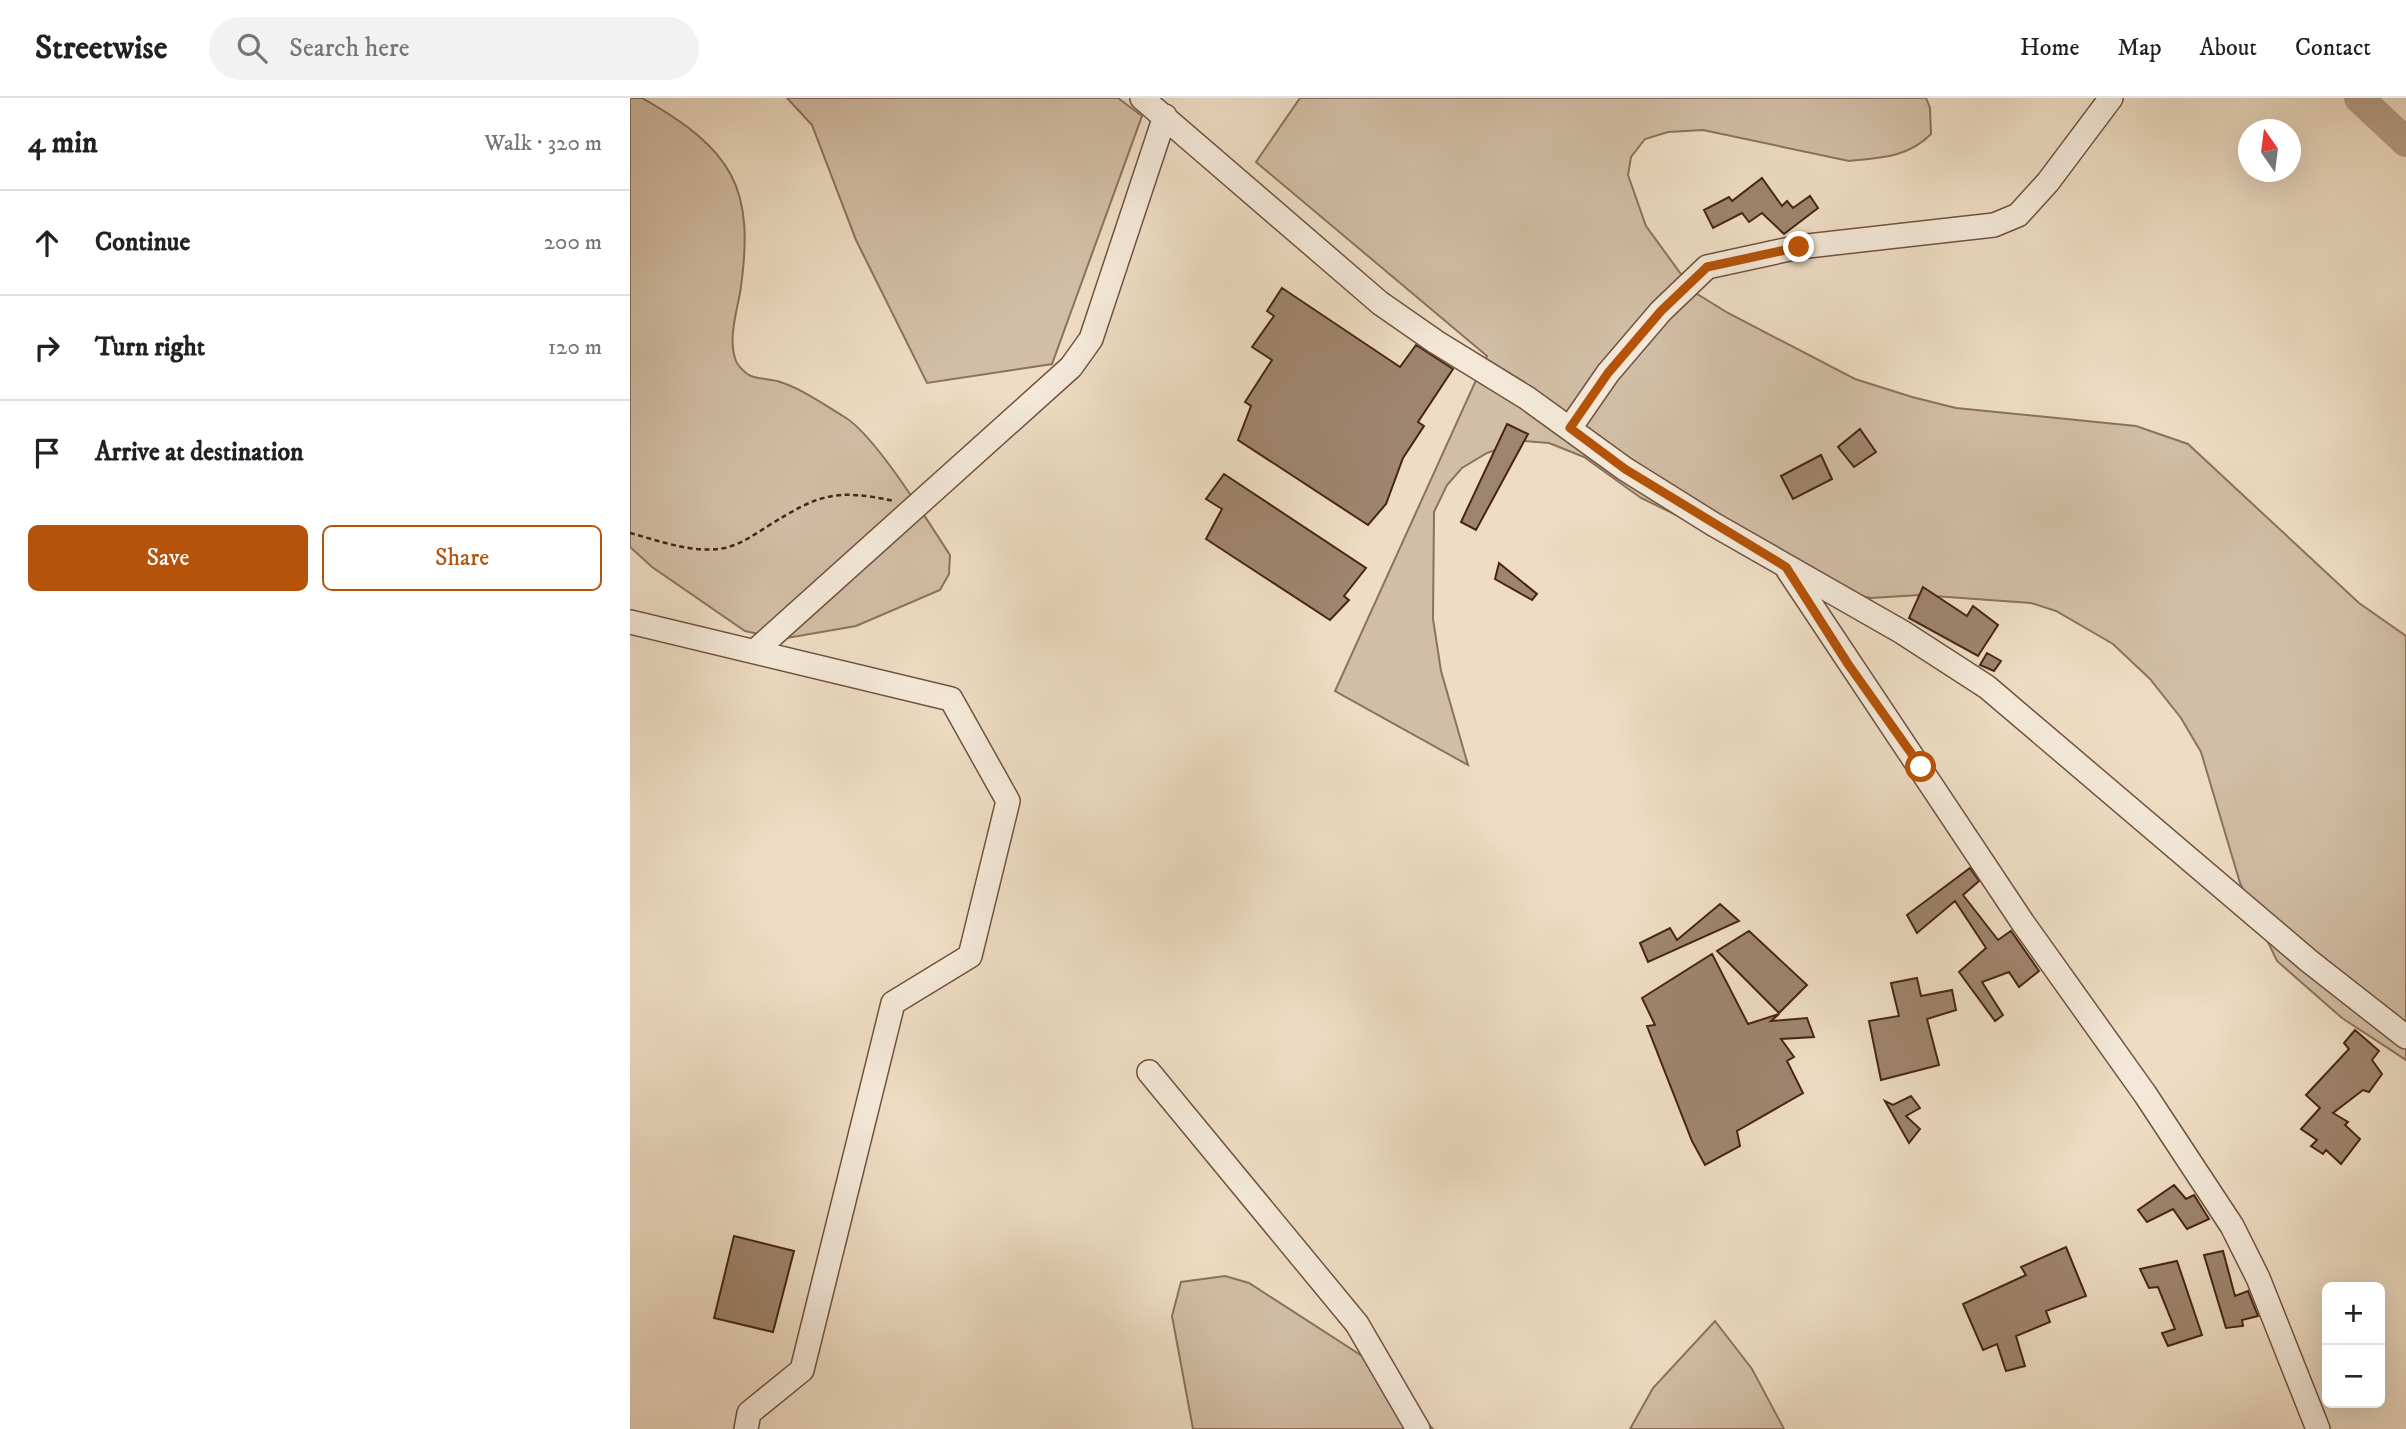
<!DOCTYPE html>
<html lang="en">
<head>
<meta charset="utf-8">
<style>
  body { margin:0; font-family:"IM FELL DW Pica",serif; background:#f2f2f2; color:#202124 }
  .controls { position:absolute; right:21px; bottom:21px; display:grid; overflow:hidden; border-radius:10px; box-shadow:0 7px 28px #0002 }
  .controls button { width:63px; height:63px; display:grid; place-items:center; padding:0; border:0; border-bottom:2px solid #e0e0e0; background:#fff; color:#202124; font:35px sans-serif }
  .compass { position:absolute; left:1608px; top:21px; width:63px; height:63px; border-radius:50%; background:#fff; box-shadow:0 7px 28px #0002; rotate:346deg }
  .stop { position:absolute; width:21px; height:21px; margin:-16px; border:5px solid #b45309; border-radius:50%; background:#fff }
  .stop.end { background:#b45309; border-color:#fff; box-shadow:0 2px 7px #0008 }
  .list { margin:0; padding:0; list-style:none }
  h2 { display:flex; justify-content:space-between; align-items:center; height:91px; margin:0; padding:0 28px; font-size:30px }
  h2 small { font-size:23px; font-weight:400; color:#757577 }
  .list li { display:grid; grid-template-columns:46px 1fr auto; gap:21px; align-items:center; box-sizing:border-box; height:105px; padding:0 28px; border-top:2px solid #e0e0e0 }
  .list b { display:block; font-size:26px; white-space:nowrap }
  .list em { font-size:23px; font-style:normal; color:#757577 }
  .actions { display:flex; gap:14px; padding:21px 28px }
  .actions a { flex:1; padding:16px 0; border:2px solid #b45309; border-radius:10px; text-align:center; font-size:24px; color:#b45309 }
  .actions .main { background:#b45309; color:#fff }
  .icon { flex:none; width:38px; height:38px; fill:none; stroke:currentColor; stroke-width:2; stroke-linecap:round; stroke-linejoin:round }
  .map { position:relative; flex:none; width:1776px; height:1331px; overflow:hidden }
  header { display:flex; align-items:center; gap:42px; box-sizing:border-box; height:98px; padding:0 35px; background:#fff; border-bottom:2px solid #e0e0e0 }
  header strong { font-size:33px }
  nav { display:flex; gap:38px; margin-inline-start:auto; font-size:24px }
  .search { width:490px; height:63px; background:#f2f2f2; display:flex; align-items:center; gap:18px; box-sizing:border-box; padding:0 24px; border-radius:38px; color:#757577; font-size:26px }
  main { display:flex }
  aside { flex:1; background:#fff }
  .map>svg:first-child { display:block }
  .green { fill:#d2bea6; stroke:#8c725c; stroke-width:2 }
  .lines { fill:none; stroke-linecap:round; stroke-linejoin:round }
  .river { stroke:#b59e88; stroke-width:30 }
  .building { fill:#9e856f; stroke:#472513; stroke-width:2 }
  .minor-casing { stroke:#71533f; stroke-width:26 }
  .path { stroke:#472513; stroke-width:2.5; stroke-dasharray:5 3.5; stroke-linecap:butt }
  .minor { stroke:#f4e9d9; stroke-width:23 }
  .route { stroke:#b45309; stroke-width:9 }
</style>
</head>
<body>
<header>
<strong>Streetwise</strong>
<div class="search"><svg class="icon" aria-label="search" viewBox="0 0 24 24"><circle cx="10" cy="10" r="6"/><path d="M15 15l6 6"/></svg>Search here</div>
<nav><a>Home</a><a>Map</a><a>About</a><a>Contact</a></nav>
</header>
<main>
<aside>
<h2>4 min<small>Walk · 320 m</small></h2>
<ul class="list">
<li><svg class="icon" aria-label="ahead" viewBox="0 0 24 24"><path d="M12 20V5M6 11l6-6 6 6"/></svg><div><b>Continue</b></div><em>200 m</em></li>
<li><svg class="icon" aria-label="right" viewBox="0 0 24 24"><path d="M7 20v-9h11M14 6l5 5-5 5"/></svg><div><b>Turn right</b></div><em>120 m</em></li>
<li><svg class="icon" aria-label="arrive" viewBox="0 0 24 24"><path d="M6 21V4h12l-3 4 3 4H6"/></svg><div><b>Arrive at destination</b></div></li>
</ul>
<div class="actions"><a class="main">Save</a><a>Share</a></div>
</aside>
<div class="map">
<svg width="1776" height="1331" viewBox="0 0 1776 1331">
  <rect width="100%" height="100%" fill="#eeddc4"/>
  <filter id="stains"><feTurbulence type="fractalNoise" baseFrequency=".00286" numOctaves="4"/><feColorMatrix values="0 0 0 0 .2 0 0 0 0 .09 0 0 0 0 .02 0 0 0 .5 -.17"/></filter>
  <radialGradient id="worn" r=".72"><stop offset=".6" stop-color="#630" stop-opacity="0"/><stop offset="1" stop-color="#630" stop-opacity=".3"/></radialGradient>
  <path class="green" d="M0,0H12C103,52 126,89 110,195C106,216 98,242 106,263C108,268 116,276 121,278C129,281 139,281 147,283C169,289 193,306 213,318C245,336 298,424 320,457L319,476L310,492L226,528L151,541L115,533L22,469L0,449Z
    M157,0H488L512,18L422,266L297,285L226,142L182,27Z
    M670,0H1296L1300,10L1301,36C1279,59 1250,60 1219,63L1073,32L1038,34L1015,41L1001,59L998,77L1016,128L1064,194L1098,215L1225,281L1282,299L1326,310L1506,328L1558,346L1729,505L1776,538V962L1712,920L1647,863L1610,785L1571,654L1551,620L1520,581L1483,546L1426,513L1401,505L1290,497L1241,500L1204,493L1011,400L954,359L919,345L893,343L857,355L832,370L817,387L804,414L803,521L811,573L838,667L705,593L857,258L626,64Z
    M595,1178L619,1185L746,1267L803,1331H563L542,1218L551,1184Z
    M1085,1223L1122,1271L1154,1331H1000L1023,1290Z"/>
  <g class="lines">
    <path class="river" d="M1729,0L1776,44"/>
  </g>
  <path class="building" d="M1132,80L1152,108L1157,103L1163,110L1180,98L1188,110L1154,136L1132,115L1119,124L1112,115L1083,130L1074,112L1099,99L1102,103Z
    M652,190L770,269L786,247L823,271L788,324L794,328L773,360L756,406L738,427L608,342L621,308L615,304L642,262L622,249L644,218L637,213Z
    M877,326L898,336L846,432L831,424Z
    M1230,331L1246,354L1224,369L1208,349Z
    M1191,357L1202,381L1163,401L1151,378Z
    M594,376L736,470L714,498L719,502L700,522L576,441L592,411L576,401Z
    M869,465L907,496L902,502L865,481Z
    M1293,489L1337,518L1343,508L1368,527L1348,558L1279,520Z
    M1357,555L1371,563L1364,573L1350,567Z
    M1340,770L1349,783L1333,797L1368,842L1381,833L1409,873L1389,889L1379,874L1352,884L1373,917L1365,923L1329,874L1356,850L1325,803L1287,835L1277,817Z
    M1090,806L1109,823L1018,864L1010,845L1040,830L1047,842Z
    M1119,833L1177,887L1149,915L1087,853Z
    M1082,856L1118,926L1149,916L1141,923L1177,920L1184,939L1151,941L1164,959L1157,963L1173,995L1107,1033L1110,1048L1075,1067L1062,1043L1017,928L1025,927L1012,900Z
    M1287,880L1291,898L1322,892L1326,912L1297,921L1309,967L1251,982L1239,923L1269,918L1261,885Z
    M1725,932L1749,953L1742,962L1752,976L1739,994L1733,992L1703,1015L1718,1024L1715,1027L1730,1041L1711,1066L1696,1052L1693,1056L1681,1048L1687,1042L1671,1031L1690,1010L1676,997L1719,951L1714,945Z
    M1281,998L1290,1010L1276,1018L1290,1031L1279,1045L1255,1003L1263,1007Z
    M1544,1087L1556,1101L1564,1097L1579,1121L1557,1131L1543,1111L1517,1124L1508,1112Z
    M104,1138L164,1153L143,1234L84,1220Z
    M1436,1149L1456,1198L1416,1213L1420,1224L1386,1238L1395,1268L1376,1273L1367,1246L1353,1252L1333,1206L1396,1177L1391,1169Z
    M1593,1153L1605,1198L1618,1193L1628,1218L1612,1222L1613,1228L1596,1230L1574,1157Z
    M1547,1163L1572,1237L1538,1248L1532,1235L1545,1231L1528,1189L1519,1190L1510,1171Z"/>
  <g class="lines">
    <g class="minor-casing">
      <path id="minor" d="M512,0L750,205L806,244L897,300L995,371L1083,426L1272,534L1357,589L1679,863L1776,939
        M940,330L978,275L1031,213L1077,169L1169,149L1364,127L1388,117L1418,84L1481,0
        M1158,472L1393,825L1515,996L1602,1128L1628,1180L1688,1331
        M0,524L321,601L378,703L340,858L263,905L172,1272L119,1315L116,1331
        M125,553L441,269L461,241L535,18
        M519,974L727,1226L788,1331"/>
    </g>
    <path class="path" d="M0,435C30,443 63,456 95,450C111,446 124,437 138,428C188,397 204,390 264,403"/>
    <use href="#minor" class="minor"/>
  </g>
  <g class="lines">
    <path class="route" d="M1169,149L1077,169L1031,213L978,275L940,330L995,371L1156,469L1218,566L1291,669"/>
  </g>
  <rect width="100%" height="100%" filter="url(#stains)"/>
  <rect width="100%" height="100%" fill="url(#worn)"/>
</svg>
<div class="controls">
<button>+</button>
<button>−</button>
</div>
<svg class="compass" viewBox="-18 -18 36 36"><path d="M0-13l5 13h-10z" fill="#e53935"/><path d="M0 13l5-13h-10z" fill="#757577"/></svg>
<div class="stop" style="left:1291px;top:669px"></div>
<div class="stop end" style="left:1169px;top:149px"></div>
</div>
</main>
</body>
</html>
